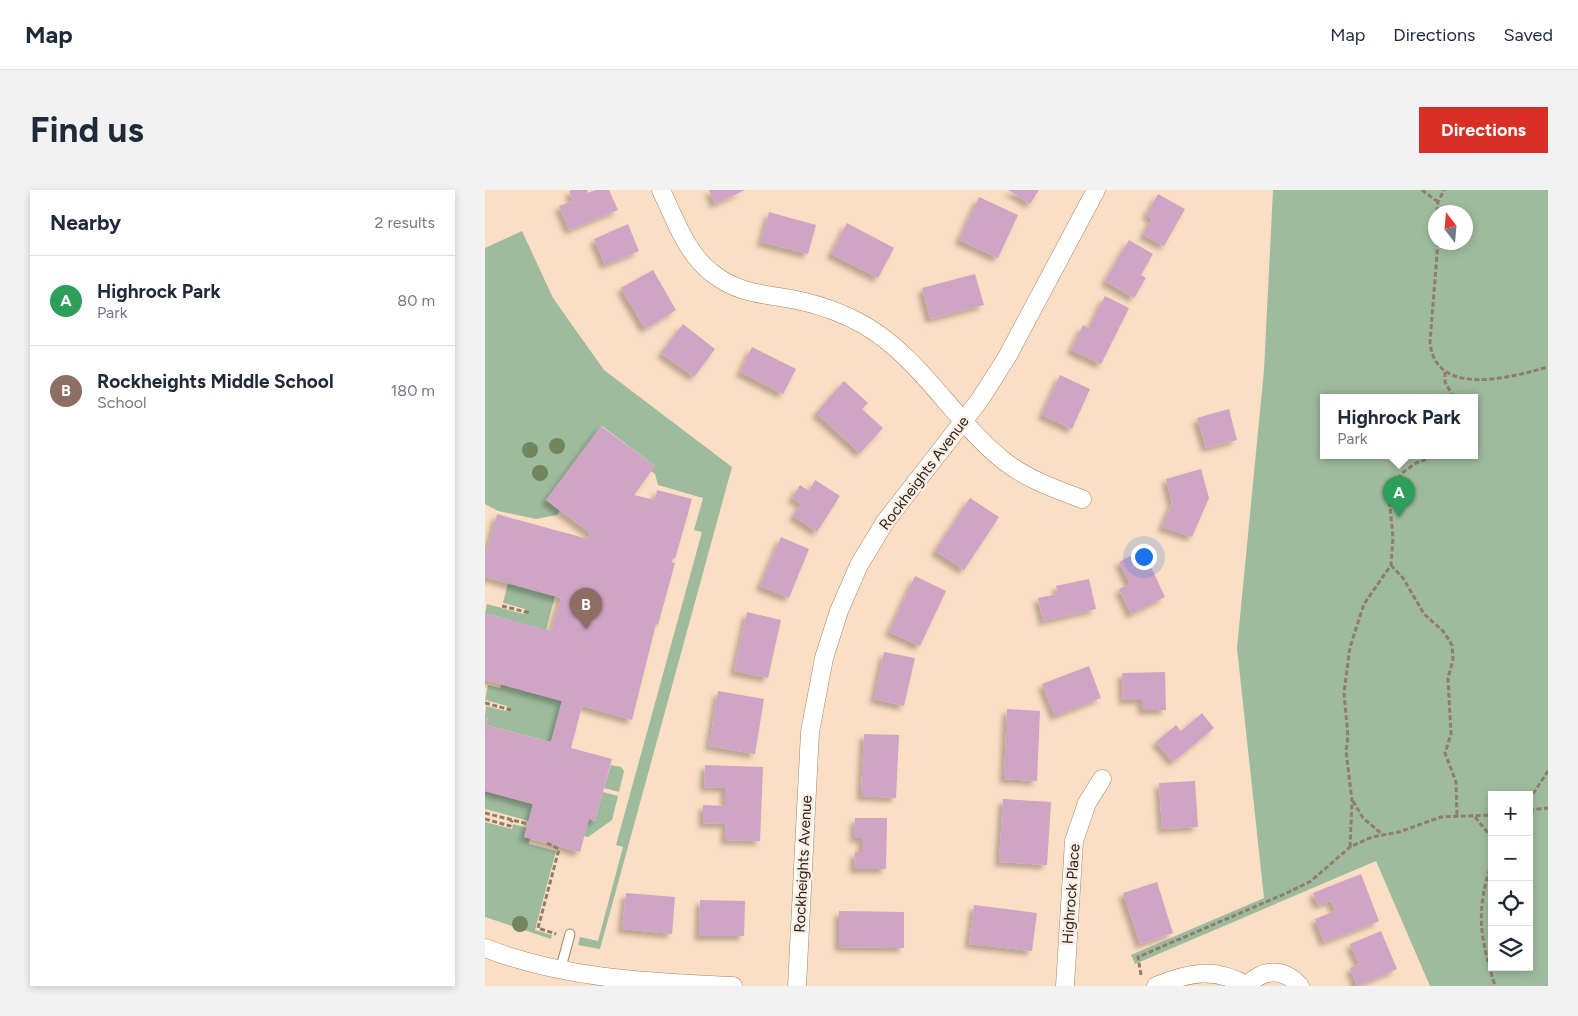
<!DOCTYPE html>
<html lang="en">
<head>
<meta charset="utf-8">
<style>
  body { margin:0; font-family:Figtree,sans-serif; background:#f2f2f3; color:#1f2937 }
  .controls { position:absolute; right:15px; bottom:15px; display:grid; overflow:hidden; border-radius:0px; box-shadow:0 2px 8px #0003 }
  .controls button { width:45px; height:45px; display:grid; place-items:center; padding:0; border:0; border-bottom:1px solid #e0e1e3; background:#fff; color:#1f2937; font:25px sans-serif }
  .compass { position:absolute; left:943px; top:15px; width:45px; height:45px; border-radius:50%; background:#fff; box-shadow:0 2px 8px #0003; rotate:344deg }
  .you { position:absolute; left:658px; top:366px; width:18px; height:18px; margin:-12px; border:4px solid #fff; border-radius:50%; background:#1a73e8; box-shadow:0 0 0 8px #1a73e833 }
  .badge { display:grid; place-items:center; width:32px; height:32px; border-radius:50%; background:#d93025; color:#fff; font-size:16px; font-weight:700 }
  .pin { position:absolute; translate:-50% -41px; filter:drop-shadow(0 1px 2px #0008) }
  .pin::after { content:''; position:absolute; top:26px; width:18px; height:15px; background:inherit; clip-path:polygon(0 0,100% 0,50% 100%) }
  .popup { position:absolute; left:835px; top:204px; width:158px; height:65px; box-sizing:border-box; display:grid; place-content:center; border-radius:0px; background:#fff; filter:drop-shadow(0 1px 4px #0005); font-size:16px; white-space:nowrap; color:#747a83 }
  .popup b { font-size:19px; color:#1f2937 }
  .popup::after { content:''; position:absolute; left:50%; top:100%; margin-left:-10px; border:10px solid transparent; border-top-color:#fff }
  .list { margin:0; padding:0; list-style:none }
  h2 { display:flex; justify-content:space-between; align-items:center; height:65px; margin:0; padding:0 20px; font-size:21px }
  h2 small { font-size:16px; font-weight:400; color:#747a83 }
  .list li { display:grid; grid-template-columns:32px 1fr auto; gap:15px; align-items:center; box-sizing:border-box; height:90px; padding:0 20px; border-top:1px solid #e0e1e3 }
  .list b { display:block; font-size:19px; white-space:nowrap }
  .list p { margin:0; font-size:16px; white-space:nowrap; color:#747a83 }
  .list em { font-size:16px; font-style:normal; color:#747a83 }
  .icon { flex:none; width:28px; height:28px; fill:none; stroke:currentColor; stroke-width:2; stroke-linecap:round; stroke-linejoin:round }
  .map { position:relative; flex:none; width:1063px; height:796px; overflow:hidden; border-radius:0px }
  header { display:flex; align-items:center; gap:30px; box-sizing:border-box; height:70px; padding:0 25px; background:#fff; border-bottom:1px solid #e0e1e3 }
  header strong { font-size:24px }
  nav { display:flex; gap:28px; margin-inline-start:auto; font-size:18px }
  .intro { display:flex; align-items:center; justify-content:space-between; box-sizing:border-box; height:120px; padding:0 30px }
  h1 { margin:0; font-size:35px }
  .button { padding:12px 22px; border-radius:0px; background:#d93025; color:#fff; font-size:18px; font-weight:700 }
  main { display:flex; gap:30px; padding:0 30px }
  aside { flex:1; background:#fff; border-radius:0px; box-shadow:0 2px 8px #0003 }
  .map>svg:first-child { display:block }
  .green { fill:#9fbb9e; fill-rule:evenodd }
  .building { fill:#d0a4c4; filter:url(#shadow) }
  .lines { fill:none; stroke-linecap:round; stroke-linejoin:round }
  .lane-casing { stroke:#9f856d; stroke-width:11 }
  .street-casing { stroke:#9f856d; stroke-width:19 }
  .path { stroke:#917d6c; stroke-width:3; stroke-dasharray:5 2.5; stroke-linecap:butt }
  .lane { stroke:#fff; stroke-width:9 }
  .street { stroke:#fff; stroke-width:18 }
  .tree { fill:#72855d }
  .labels { text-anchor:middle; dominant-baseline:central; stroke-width:5; stroke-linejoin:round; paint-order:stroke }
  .street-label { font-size:15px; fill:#2d2219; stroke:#fbefe5 }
</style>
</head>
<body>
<header>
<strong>Map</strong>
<nav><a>Map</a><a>Directions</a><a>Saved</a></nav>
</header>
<div class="intro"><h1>Find us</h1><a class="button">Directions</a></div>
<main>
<aside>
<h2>Nearby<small>2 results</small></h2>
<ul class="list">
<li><span class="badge" style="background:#2e9e5b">A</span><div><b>Highrock Park</b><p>Park</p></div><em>80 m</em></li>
<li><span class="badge" style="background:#8d6e63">B</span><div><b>Rockheights Middle School</b><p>School</p></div><em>180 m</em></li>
</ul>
</aside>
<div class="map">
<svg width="1063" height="796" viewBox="0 0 1063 796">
  <defs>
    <filter id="shadow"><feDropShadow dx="-4.5" dy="4.5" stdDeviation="2.5" flood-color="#0004"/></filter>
  </defs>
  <rect width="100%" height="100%" fill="#fbdfc4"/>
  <path class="green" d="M788,0H1063V796H945L891,671L650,774L646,765L779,708L752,458L779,180ZM951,22H981V52H951ZM839,208H989V266H839ZM1007,605H1044V777H1007Z
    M37,41L68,108L119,180L247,277L115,759L93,755L95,747L113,751L138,657L131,655L217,342L209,340L218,308L173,295L170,284L166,281L170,276L117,236L61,310L75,321L72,325L51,329L13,321L0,314V58Z
    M23,393L70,406L61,440L0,423L2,414L39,424L40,419L18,413Z
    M16,494L77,511L66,552L1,535L3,528L0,527L1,516L21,521L22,516L0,510L3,495L15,498Z
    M126,575L136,577L139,581L134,602L119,598Z
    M0,601L48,614L44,631L0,619Z
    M118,602L133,606L127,630L103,647L99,646L104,629L110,631Z
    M0,632L27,639L28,634L42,638L45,648L44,654L71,661L50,740L67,745L66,749L0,727Z"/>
  <path class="building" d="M87,0H102L103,3L110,0H124L133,20L84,40L74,16L88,11L84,1Z
    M224,0H260L230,14Z
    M523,0H554L545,14Z
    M673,4L700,19L679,56L658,45L667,29L661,25Z
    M494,7L533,25L513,68L474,50Z
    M284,22L331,35L323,64L276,52Z
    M362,33L409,58L393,88L346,64Z
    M143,34L154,61L120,75L109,49Z
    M644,50L668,64L656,85L661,88L649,108L620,91Z
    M168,80L191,120L160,139L136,98Z
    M490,84L499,115L445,129L437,98Z
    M620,106L644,118L616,174L586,160L598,135L604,138Z
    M198,134L230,159L209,187L176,163Z
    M267,157L311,179L298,204L255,182Z
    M575,185L605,199L587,239L557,225Z
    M359,191L383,213L377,219L398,238L375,263L331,223Z
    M744,219L752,250L721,258L712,228Z
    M116,236L170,276L149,305L170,310L172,300L207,309L190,369L188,368L187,372L190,373L173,435L171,434L147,530L97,516L86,558L127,569L110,631L104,629L95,662L39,647L48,614L0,601V527H3L1,535L66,552L77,511L0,490V423L66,441L76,408L0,387V368L12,324L103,349L105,343L61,310Z
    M716,279L724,308L707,347L677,337L687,313L681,289Z
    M330,290L355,306L332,342L308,326L316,314L307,308L315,295L324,301Z
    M485,308L514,327L479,380L450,361Z
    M296,347L324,359L304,408L275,396Z
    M658,360L680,407L646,424L634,399L645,394L634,372Z
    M430,386L461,401L435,456L404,442Z
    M604,389L611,419L558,431L553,408L573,404L571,396Z
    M262,422L296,430L283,488L249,481Z
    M399,462L430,468L419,516L389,509Z
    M604,476L616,508L570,526L557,494Z
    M680,482L681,520H657V510H638L637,483Z
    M233,501L279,509L270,564L224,556Z
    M522,519L555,521L552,591L519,589Z
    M717,523L729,538L688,572L671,552L691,535L696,541Z
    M379,544L414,545L411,608L376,606Z
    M220,575L278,577L275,651L240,650L241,634L218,633V615L240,616V598L219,597Z
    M710,591L713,637L677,639L674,593Z
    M518,609L566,612L562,675L514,672Z
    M370,628H402L401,679H369L370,662H377V648H369Z
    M876,684L894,731L839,752L830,729L850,721L846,711L833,715L828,703Z
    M672,692L688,743L655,754L638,703Z
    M141,703L190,707L187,744L137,739Z
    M215,710L260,711L259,746H214Z
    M489,715L552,723L547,761L484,754Z
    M354,721L419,722V758L354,757Z
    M896,741L912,779L872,796L865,778L874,774L865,754Z"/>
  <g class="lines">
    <g class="lane-casing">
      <path id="lane" d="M75,781L85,744"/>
    </g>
    <g class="street-casing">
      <path id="street" d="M176,0C190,29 201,63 227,83C253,104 280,104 312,110C335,115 358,123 379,135C436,168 468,230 519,271C542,289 570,299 597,309
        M0,758C80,789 163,792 248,796
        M312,796L325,542L339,468L354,421L374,375L400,332L494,211L522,167L611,0
        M580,796L589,651L602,613L617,589
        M671,796C704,782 730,777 763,796
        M762,796C778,778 799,778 815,796"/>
    </g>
    <path class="path" d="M937,0L953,12
      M952,22L953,12L959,0
      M953,52L945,152C950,209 1027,187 1063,177
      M960,182V192L969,208
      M906,375L918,388L939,424L958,441L967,455L968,470L963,488L966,544L960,563L971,592L972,626
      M17,416L45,423
      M0,513L26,520
      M1044,610L1063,581
      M868,611L878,628L898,645
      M1044,620L1063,618
      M0,623L43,634
      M990,627L1007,648
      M0,629L25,636L27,630
      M62,653L74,659L53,738L71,744
      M865,657L867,611L861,561L863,547L859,503L865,457L879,414L906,375L908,348L904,306L907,298L917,283L931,273L948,267L963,266
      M1007,672C990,723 995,746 1010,796
      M656,785L653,767L804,702L826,691L865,657L887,647L914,642L956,627L1007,625"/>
    <use href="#lane" class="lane"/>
    <use href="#street" class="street"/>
  </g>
  <g class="tree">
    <circle cx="72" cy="256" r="8"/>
    <circle cx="45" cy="260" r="8"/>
    <circle cx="55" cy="283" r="8"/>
    <circle cx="35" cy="734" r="8"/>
  </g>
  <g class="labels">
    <g class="street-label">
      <text transform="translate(439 283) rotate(-53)">Rockheights Avenue</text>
      <text transform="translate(318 674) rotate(-87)">Rockheights Avenue</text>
      <text transform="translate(586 704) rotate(-86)">Highrock Place</text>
    </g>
  </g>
</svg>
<div class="controls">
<button>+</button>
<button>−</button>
<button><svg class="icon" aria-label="locate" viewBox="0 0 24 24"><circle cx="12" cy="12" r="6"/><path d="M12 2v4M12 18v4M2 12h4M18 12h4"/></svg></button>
<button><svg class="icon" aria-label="layers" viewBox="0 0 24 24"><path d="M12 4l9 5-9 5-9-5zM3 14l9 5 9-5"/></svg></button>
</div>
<svg class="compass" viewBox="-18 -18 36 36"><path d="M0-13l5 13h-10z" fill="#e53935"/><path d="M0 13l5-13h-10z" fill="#747a83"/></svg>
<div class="you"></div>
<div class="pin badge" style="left:914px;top:327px;background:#2e9e5b">A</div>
<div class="popup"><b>Highrock Park</b>Park</div>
<div class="pin badge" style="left:101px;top:439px;background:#8d6e63">B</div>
</div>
</main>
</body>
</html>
